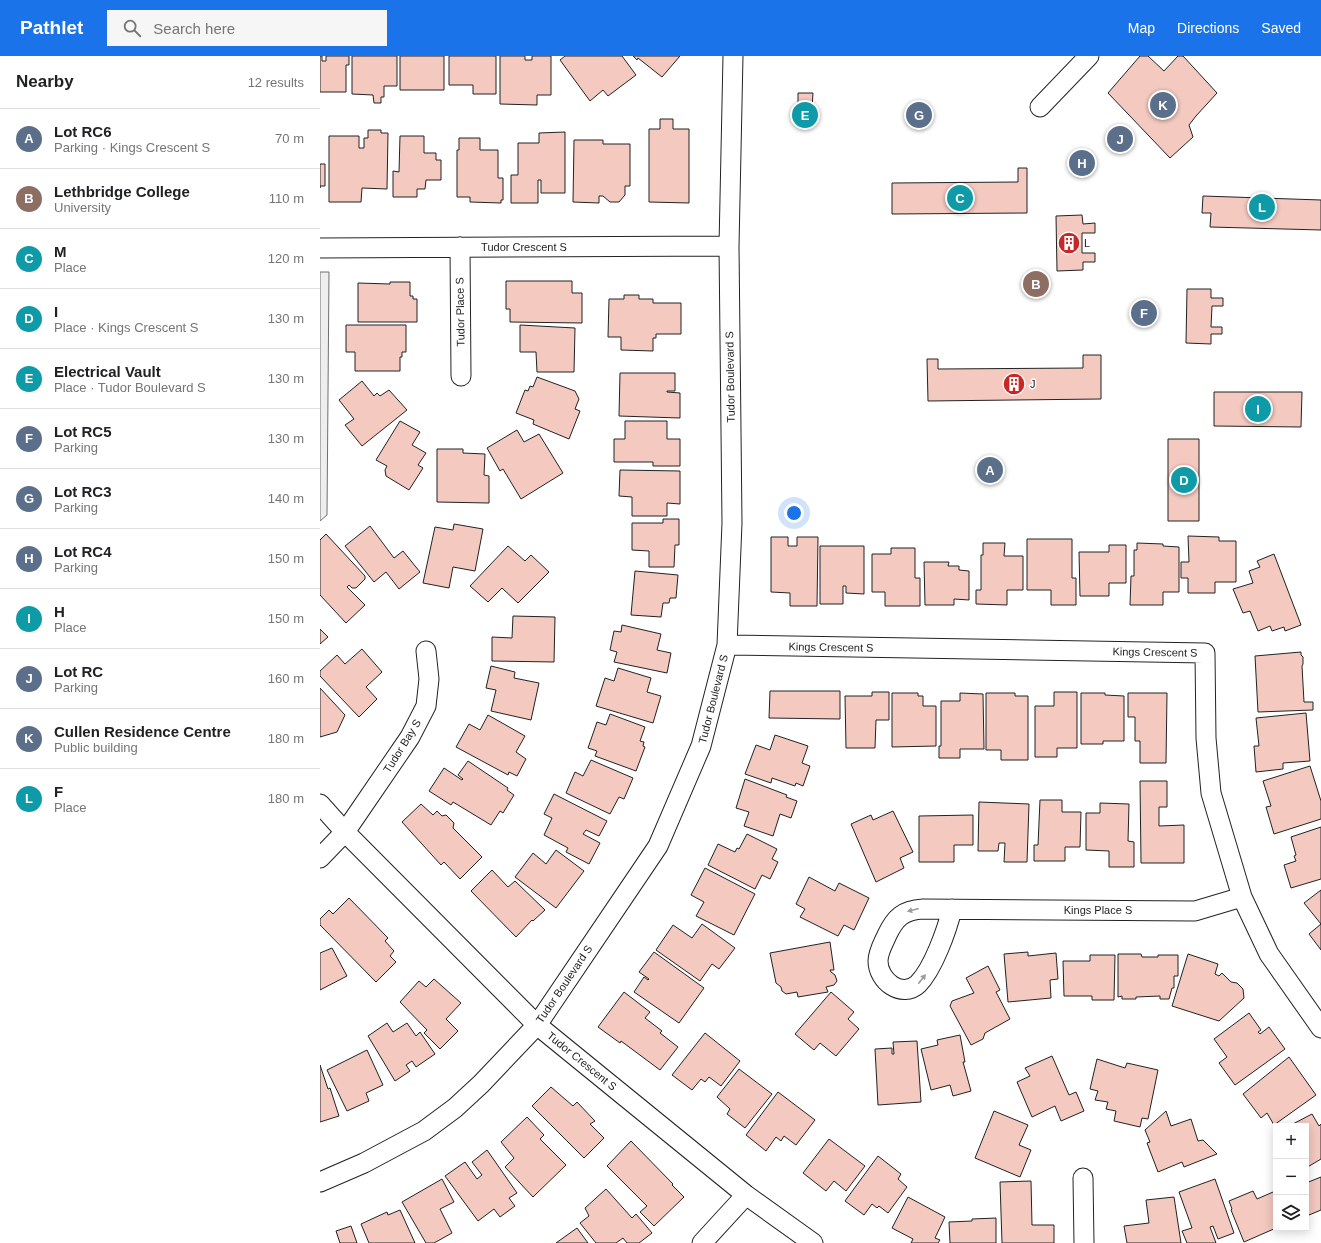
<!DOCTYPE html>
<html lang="en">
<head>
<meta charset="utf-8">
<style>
  body { margin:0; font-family:Helvetica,sans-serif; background:#f6f6f6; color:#202124 }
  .controls { position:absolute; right:12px; bottom:12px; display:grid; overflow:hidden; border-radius:0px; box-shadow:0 2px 10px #0003 }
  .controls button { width:36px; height:36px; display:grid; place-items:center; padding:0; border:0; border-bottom:1px solid #e0e0e0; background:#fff; color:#202124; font:20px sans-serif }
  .you { position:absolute; left:474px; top:457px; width:14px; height:14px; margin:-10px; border:3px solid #fff; border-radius:50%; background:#1a73e8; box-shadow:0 0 0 6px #1a73e833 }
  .badge { display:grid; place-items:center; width:26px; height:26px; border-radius:50%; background:#1a73e8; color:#fff; font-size:13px; font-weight:700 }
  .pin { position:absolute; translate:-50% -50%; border:2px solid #fff; box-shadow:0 1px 4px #0006 }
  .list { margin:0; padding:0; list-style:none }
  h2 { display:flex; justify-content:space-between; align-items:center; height:52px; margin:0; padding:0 16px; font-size:17px }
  h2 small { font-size:13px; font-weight:400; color:#757577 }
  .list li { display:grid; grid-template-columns:26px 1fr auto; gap:12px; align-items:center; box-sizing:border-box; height:60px; padding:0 16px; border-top:1px solid #e0e0e0 }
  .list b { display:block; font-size:15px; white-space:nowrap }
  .list p { margin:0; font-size:13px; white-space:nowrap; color:#757577 }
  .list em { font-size:13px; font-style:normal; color:#757577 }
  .icon { flex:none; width:22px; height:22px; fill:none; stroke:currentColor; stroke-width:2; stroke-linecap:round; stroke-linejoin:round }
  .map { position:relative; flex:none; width:1001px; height:1187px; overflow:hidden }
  header { display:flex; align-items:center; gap:24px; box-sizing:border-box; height:56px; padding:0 20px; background:#1a73e8; color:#fff }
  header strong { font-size:19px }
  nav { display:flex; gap:22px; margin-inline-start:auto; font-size:14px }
  .search { width:280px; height:36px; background:#f6f6f6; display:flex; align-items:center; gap:10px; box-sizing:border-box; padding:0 14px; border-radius:0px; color:#757577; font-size:15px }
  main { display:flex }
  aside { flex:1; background:#fff }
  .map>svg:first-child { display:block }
  .green { fill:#eee; stroke:#6f6f6f }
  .building { fill:#f3c9c0; stroke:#222 }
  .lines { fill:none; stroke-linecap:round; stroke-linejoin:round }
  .street-casing { stroke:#222; stroke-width:21 }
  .street { stroke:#fff; stroke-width:19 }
  .oneway { fill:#9c9c9c }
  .labels { text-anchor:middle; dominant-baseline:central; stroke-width:3; stroke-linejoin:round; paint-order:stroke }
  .poi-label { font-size:11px; fill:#222; stroke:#fff; text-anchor:start }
  .street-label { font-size:11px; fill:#222; stroke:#fff }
</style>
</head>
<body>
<header>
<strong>Pathlet</strong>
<div class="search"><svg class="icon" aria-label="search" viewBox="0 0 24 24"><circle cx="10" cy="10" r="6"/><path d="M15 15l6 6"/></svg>Search here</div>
<nav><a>Map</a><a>Directions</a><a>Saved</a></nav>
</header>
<main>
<aside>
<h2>Nearby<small>12 results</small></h2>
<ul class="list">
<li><span class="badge" style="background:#5c6f8a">A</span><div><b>Lot RC6</b><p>Parking · Kings Crescent S</p></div><em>70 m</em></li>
<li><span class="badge" style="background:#8d6e63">B</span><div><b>Lethbridge College</b><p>University</p></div><em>110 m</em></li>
<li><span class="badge" style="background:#0f9aa8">C</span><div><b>M</b><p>Place</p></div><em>120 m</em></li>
<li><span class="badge" style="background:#0f9aa8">D</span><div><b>I</b><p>Place · Kings Crescent S</p></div><em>130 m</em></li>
<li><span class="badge" style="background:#0f9aa8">E</span><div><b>Electrical Vault</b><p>Place · Tudor Boulevard S</p></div><em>130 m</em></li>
<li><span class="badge" style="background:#5c6f8a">F</span><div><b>Lot RC5</b><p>Parking</p></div><em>130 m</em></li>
<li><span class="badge" style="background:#5c6f8a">G</span><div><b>Lot RC3</b><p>Parking</p></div><em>140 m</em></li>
<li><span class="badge" style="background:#5c6f8a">H</span><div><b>Lot RC4</b><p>Parking</p></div><em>150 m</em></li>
<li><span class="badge" style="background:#0f9aa8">I</span><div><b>H</b><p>Place</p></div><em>150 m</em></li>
<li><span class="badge" style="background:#5c6f8a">J</span><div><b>Lot RC</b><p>Parking</p></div><em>160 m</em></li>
<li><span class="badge" style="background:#5c6f8a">K</span><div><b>Cullen Residence Centre</b><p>Public building</p></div><em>180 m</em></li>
<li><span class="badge" style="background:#0f9aa8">L</span><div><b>F</b><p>Place</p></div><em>180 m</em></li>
</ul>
</aside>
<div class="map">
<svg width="1001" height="1187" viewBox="0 0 1001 1187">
  <rect width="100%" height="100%" fill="#fff"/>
  <path class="green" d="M0,216H9L7,459L0,465Z"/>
  <path class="building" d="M0,0H2V5H6V0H29V9H26V36H0Z
    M32,0H77V30H64V41H61V47H54L53,39L32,38Z
    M80,0H124V34H80Z
    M129,0H176V38H153V29H129Z
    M180,0H205V4H212V0H231V39H217V49L180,48Z
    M245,0H302L316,19L288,40L283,34L270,45L240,4Z
    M313,0H360L342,21L318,2L317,4Z
    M820,0H828L844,15L858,0H863L897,37L876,60L869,69L873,81L850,102L788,37Z
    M478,37H493L491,67L478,66Z
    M340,63H353V73H369V147L329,146V73H340Z
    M48,74H61V77H68L67,133L42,132L41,146H9V80H39V92H44V82H48Z
    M245,76V137H221V124H218V147H191V119H198V87H219V77Z
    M80,80H104V97H116V104H121V124H106L105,133H97V141H73V115L79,116Z
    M139,82H160V94H178V122H183V144H181V147L150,146V141H137V94H139Z
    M254,84H283V88H310V130H305V139L299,146H290L283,140H279V147L253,146Z
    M0,108H5V130H0V132Z
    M698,112H707V157L572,158V127L698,126Z
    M883,140L1001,144V174L890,171L891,157H882Z
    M762,159L763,168L775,167V177H762V197H775V206H763V214L737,215L736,160Z
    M186,225H252V237H262V267L190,266V253H186Z
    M70,226H90V240H93V243H97V266H38V227L70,228Z
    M867,233H891V242H903V250H892L891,271H902V278H891V288L866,287Z
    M304,239H319V243H333V247H361V278H336V282H333V295L301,294V281H288L289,243H304Z
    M26,269H86V296H82V301H80V315H35V296H26Z
    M200,269L255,272L254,316H217L216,296H200Z
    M763,299H781V343L608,345L607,303H618V313L763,312Z
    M300,317H355V335H347V336L360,337V362L299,360Z
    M217,321L255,335L259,343L255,353L260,355L249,383L213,368L214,364L196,357L205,334L208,335L210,330L213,331Z
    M42,325L54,340L57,337L60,340L69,334L87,354L42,390L25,369L34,363L19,344Z
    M894,336H982L981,371L894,370Z
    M80,365L100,376L92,389L106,397L98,409L103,412L89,434L66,420L65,414L67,410L56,404Z
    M305,365H347V383H360V410H333V406H294V383H305Z
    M197,374L204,386L219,378L243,417L201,443L183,413L180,415L167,392Z
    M848,383H879V465H848Z
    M117,393H143V397L165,398L164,419L169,420V447L117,446Z
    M300,414L360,415V448L347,447V460H312V441L299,440Z
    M343,463H359V489H355L354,511H329V495L312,494V467H343Z
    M134,468L163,473L155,515L133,511L129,532L103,527L115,471L133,474Z
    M50,470L74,502L83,495L100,516L79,533L66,516L54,526L25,490Z
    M6,478L45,520V523L36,532H32L29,529L27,531L45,549L26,567L0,539V484Z
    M868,480L899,481V485H916V526H895V537H868V522H861V506H869Z
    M451,481H468V490H477V481H498L497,550H470V537L451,536Z
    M707,483H752V522H756V549H731V534H707Z
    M663,487H685L684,500H703V534H687V549L656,548V534H661V499H663Z
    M817,487L843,488V490L859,491V536H843V549H810L811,520H814V494H817Z
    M789,489H806V527H789V540H760L759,496H789Z
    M188,490L205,505L211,499L229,516L198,547L182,532L168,546L150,530Z
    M500,490H544V538L526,537V530H523V548H500Z
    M571,492H595V522H600V550H565V536H552V498H571Z
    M954,498L981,569L965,575L964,571L952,575L950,570L938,575L930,555L923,557L913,533L933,527L929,515L940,511L937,505Z
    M604,506H629L628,510H639V514L649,515V544L634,543V549H605Z
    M315,515L358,519L356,542H350L349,547H343L341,561L311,559Z
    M193,560L235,561L234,606L172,605V581L192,582Z
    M302,569L341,578L337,594L351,597L347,617L294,606L297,596L290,594L294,575L301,576Z
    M0,573L8,581L0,588Z
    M42,593L62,616L46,631L57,643L39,661L0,620V615L17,599L25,608Z
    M981,596V599L983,601V608L982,610L984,646H993V654L938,656L935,600Z
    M171,610L195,616L194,622L219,627L211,664L171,655L176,634L166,632Z
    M298,612L331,622L327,636L341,640L333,667L276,650L285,622L294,625Z
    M0,632L25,659L17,676L0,681Z
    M450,635H520V663L449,662Z
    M552,636H569V664H556L555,692H526L525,640H552Z
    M734,636H757V692H737V701H715V650H734Z
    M572,637H598V640H603V650H616V690L572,691Z
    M640,637L663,638L664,693H640V702H619V690H621V645H640Z
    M666,637H695V640H708V704H681V694H666Z
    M761,637H785V639L804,640V685H783V688H761Z
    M808,637H847L846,707H820V685H815V661H808Z
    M986,657L990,705L963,707V713L936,716L934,690H939L936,662Z
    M290,658L325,671L320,685L324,686L323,690L325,691L316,715L275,700L277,695L268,692L277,666L286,669Z
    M168,659L205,680L196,696L206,703L197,720L189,716L188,719L136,691L149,668L160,674Z
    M455,679L488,690L482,707L490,710L483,730L476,727L475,730L452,722L451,727L425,718L436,689L450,694Z
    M271,704L313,722L304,743L299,741L290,758L246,737L255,716L263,720Z
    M148,705L188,732L187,734L194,739L183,757L180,755L171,769L133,746L131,749L109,735L124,712L142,724L143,723L138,719Z
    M990,710L1001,745V763L954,778L946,751L951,750L943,725Z
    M425,723L467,739L466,741L477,745L471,762L460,758L453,780L424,770L429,756L416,752Z
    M820,725H847V751H839V770L864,769V807H821Z
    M234,738L287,765L279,780L266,774L263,778L280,787L269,808L246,796L248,792L224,779L232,762L224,758Z
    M720,744H742V756H761L760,791H745V805H714V789H718Z
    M659,746L709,748L707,806H684L685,787H679L678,795H658Z
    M780,747L809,748L808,785L814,786V811H789V795L766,794V757H780Z
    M101,748L113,759L117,755L122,760L126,759L134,767L133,772L162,801L140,823L124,806L121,809L82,766Z
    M573,755L593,796L580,802L584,812L556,826L531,768L551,759L553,764Z
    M653,759V789H634V806H599V760Z
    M1001,771V823L971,832L964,809L976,805L974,800L976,799L971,781Z
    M427,778L457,793L452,803L458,806L450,823L442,819L435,833L388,809L398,788L415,796L417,792L419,793Z
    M236,794L264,815L236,852L195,821L213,797L226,808Z
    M385,812L435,838L414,879L376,860L384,846L371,839Z
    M172,814L188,831L195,825L225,854L213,865L212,864L196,881L151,835Z
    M489,821L515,835L519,827L549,842L534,874L524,869L518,880L480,861L485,853L476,848Z
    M1001,834V894L989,878L1001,868L984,847Z
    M29,842L68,882L65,885L74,895L70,900L76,906L56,926L0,869V863L9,854L13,858Z
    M382,868L415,892L399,913L392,908L380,925L336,894L353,869L372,882Z
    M510,886L514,914H510L511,916L515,919L517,925L514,929L506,931L508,936L478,941L477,936L466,938L462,935L461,931L456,927L450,897Z
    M12,892L27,920L0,934V897Z
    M334,896L384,932L359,967L314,936L324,921L328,924L329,923L319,916Z
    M708,896V900L736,897L738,923L730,924L731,942L688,946L684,898Z
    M798,898H821L822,901H838V899H858V920H854V932H852L849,943H840V940L816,941V943H802V940L798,941Z
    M868,898L898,908L895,918L899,920L902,917L911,926L917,927L923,933L924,942L899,965L852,950Z
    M770,899H795L794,944H772V940H744L743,905H770Z
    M668,910L680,934L676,936L690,963L665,977L663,983L651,989L630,950L632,945L654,937L646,922Z
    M114,923L141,947L126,963L138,975L120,993L104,977L107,974L80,946L99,925L106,931Z
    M304,936L330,956L325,962L342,975L340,977L358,991L340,1014L301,985L300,987L278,971Z
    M511,936L534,956L528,963L539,973L516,1000L500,987L494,994L475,978Z
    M929,957L941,974L938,976L940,978L949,971L965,993L915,1029L899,1007L907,1001L894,983Z
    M67,967L73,976L87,967L96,980L100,976L115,998L96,1011L92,1005L86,1009L90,1015L75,1025L48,980Z
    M385,977L420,1005L401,1030L389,1021L385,1026L381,1023L372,1034L352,1019Z
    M640,979L645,1006H643L651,1035L633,1040L630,1029L611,1034L601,993L618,989L617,984Z
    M597,985L601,1046L558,1049L555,993L572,992V998H574L573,986Z
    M47,994L63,1029L46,1037L49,1045L27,1055L7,1014Z
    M732,1000L749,1039L756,1036L764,1055L741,1065L735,1050L712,1061L697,1026L710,1020L705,1012Z
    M969,1001L996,1039L954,1069L947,1057L941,1062L923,1038Z
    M777,1003L805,1012L807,1007L838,1014L828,1063L822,1062L820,1071L794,1065L796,1055L786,1053L788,1046L775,1044L778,1035L770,1033Z
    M0,1009L8,1033L10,1032L19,1060L0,1066Z
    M419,1013L452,1038L425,1072L407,1058L410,1053L397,1041Z
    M231,1031L253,1050L257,1046L275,1065L270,1068L284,1082L264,1102L212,1050Z
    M458,1036L495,1064L476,1089L464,1080L461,1085L456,1081L446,1095L426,1079Z
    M674,1055L708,1069L699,1089L711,1094L700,1121L655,1102Z
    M846,1055L851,1070L871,1063L878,1085L883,1084L897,1098L864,1111L862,1106L838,1116L827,1087L830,1086L825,1074Z
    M992,1058L999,1070L1001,1068V1103L986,1112V1070H969Z
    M207,1061L224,1079L220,1083L246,1109L213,1141L185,1111L194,1102L181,1086Z
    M509,1083L545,1110L526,1135L514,1125L506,1135L483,1117Z
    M311,1085L353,1128L352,1129L364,1141L334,1170L320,1156L327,1150L287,1110Z
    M167,1094L197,1137L189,1142L195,1150L180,1161L174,1153L158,1165L125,1120L145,1106L157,1123L162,1119L152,1106Z
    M558,1100L581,1118L578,1123L587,1131L568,1157L559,1150L557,1152L552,1148L544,1159L525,1145Z
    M1001,1121V1154L989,1159L986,1152V1127Z
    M122,1123L134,1146L120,1153L132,1177L114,1187H106L82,1146Z
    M895,1123L914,1177L898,1183L893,1170L890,1171L896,1187H867L862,1175L872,1172L859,1136Z
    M711,1125L712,1169H734V1187H682L680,1126Z
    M286,1133L312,1162L316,1158L332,1177L319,1187H307L303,1182L296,1187H276L260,1167L269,1160L265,1152Z
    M933,1135L937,1143L953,1136L956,1143V1172L924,1186L911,1154L912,1153L909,1145Z
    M588,1141L625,1161L615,1182L620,1184L618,1187H591L593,1183L572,1172Z
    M854,1141L861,1187H807L804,1170L829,1167L826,1144Z
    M80,1154L95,1187H49L41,1168L67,1156L68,1159Z
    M676,1162V1187H630L629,1166L652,1165V1163Z
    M31,1170L37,1187H20L16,1175Z
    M257,1172L268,1187H236Z"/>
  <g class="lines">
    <g class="street-casing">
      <path id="street" d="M720,51L769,0
        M140,191L141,320
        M0,192L409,190
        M407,589L885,597L886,682L891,737L922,841L949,898L1001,972
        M0,748L25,776L217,969L426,1139L493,1187
        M0,802L25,776L90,681L106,650L109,623L106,595
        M632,853C627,874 613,913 598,928C582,943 558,925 558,905C558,896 563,888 567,879C575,862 583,854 603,853L875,855L922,841
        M763,1122L764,1187
        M0,1126L44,1107L104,1075L135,1052L161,1028L217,969L338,790L381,690L407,589L412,467L409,190L413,0
        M382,1187L426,1139"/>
    </g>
    <use href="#street" class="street"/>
  </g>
  <defs><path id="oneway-solid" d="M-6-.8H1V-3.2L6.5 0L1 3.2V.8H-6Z"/></defs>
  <g class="oneway">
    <use href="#oneway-solid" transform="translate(593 854) rotate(166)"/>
    <use href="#oneway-solid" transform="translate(602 923) rotate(-52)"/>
  </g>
  <defs>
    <g id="building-disc" transform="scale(1.15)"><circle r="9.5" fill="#c62828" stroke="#fff"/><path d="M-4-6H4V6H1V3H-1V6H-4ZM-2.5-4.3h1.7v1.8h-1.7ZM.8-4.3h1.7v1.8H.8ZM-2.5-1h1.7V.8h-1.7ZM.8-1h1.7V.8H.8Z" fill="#fff"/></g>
  </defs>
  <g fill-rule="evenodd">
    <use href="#building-disc" x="749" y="187"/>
    <use href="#building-disc" x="694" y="328"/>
  </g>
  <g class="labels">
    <g class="poi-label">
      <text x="764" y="187">L</text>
      <text x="710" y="328">J</text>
    </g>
    <g class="street-label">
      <text x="204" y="191">Tudor Crescent S</text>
      <text transform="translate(140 256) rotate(-91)">Tudor Place S</text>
      <text transform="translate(410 321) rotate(-91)">Tudor Boulevard S</text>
      <text transform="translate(511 591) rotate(1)">Kings Crescent S</text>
      <text transform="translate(835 596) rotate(1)">Kings Crescent S</text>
      <text transform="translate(393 643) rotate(-76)">Tudor Boulevard S</text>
      <text transform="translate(82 690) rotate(-58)">Tudor Bay S</text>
      <text x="778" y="854">Kings Place S</text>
      <text transform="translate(244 928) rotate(-56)">Tudor Boulevard S</text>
      <text transform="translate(262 1005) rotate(39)">Tudor Crescent S</text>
    </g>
  </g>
</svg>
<div class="controls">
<button>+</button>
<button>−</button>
<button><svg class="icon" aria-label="layers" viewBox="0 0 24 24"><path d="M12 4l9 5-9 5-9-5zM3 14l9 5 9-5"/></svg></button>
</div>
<div class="you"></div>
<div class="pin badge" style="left:670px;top:414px;background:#5c6f8a">A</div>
<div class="pin badge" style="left:716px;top:228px;background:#8d6e63">B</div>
<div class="pin badge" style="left:640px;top:142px;background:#0f9aa8">C</div>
<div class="pin badge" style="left:864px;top:424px;background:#0f9aa8">D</div>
<div class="pin badge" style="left:485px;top:59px;background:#0f9aa8">E</div>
<div class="pin badge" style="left:824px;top:257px;background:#5c6f8a">F</div>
<div class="pin badge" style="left:599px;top:59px;background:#5c6f8a">G</div>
<div class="pin badge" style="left:762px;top:107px;background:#5c6f8a">H</div>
<div class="pin badge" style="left:938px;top:353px;background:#0f9aa8">I</div>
<div class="pin badge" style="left:800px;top:83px;background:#5c6f8a">J</div>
<div class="pin badge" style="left:843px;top:49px;background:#5c6f8a">K</div>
<div class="pin badge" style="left:942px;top:151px;background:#0f9aa8">L</div>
</div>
</main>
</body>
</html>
